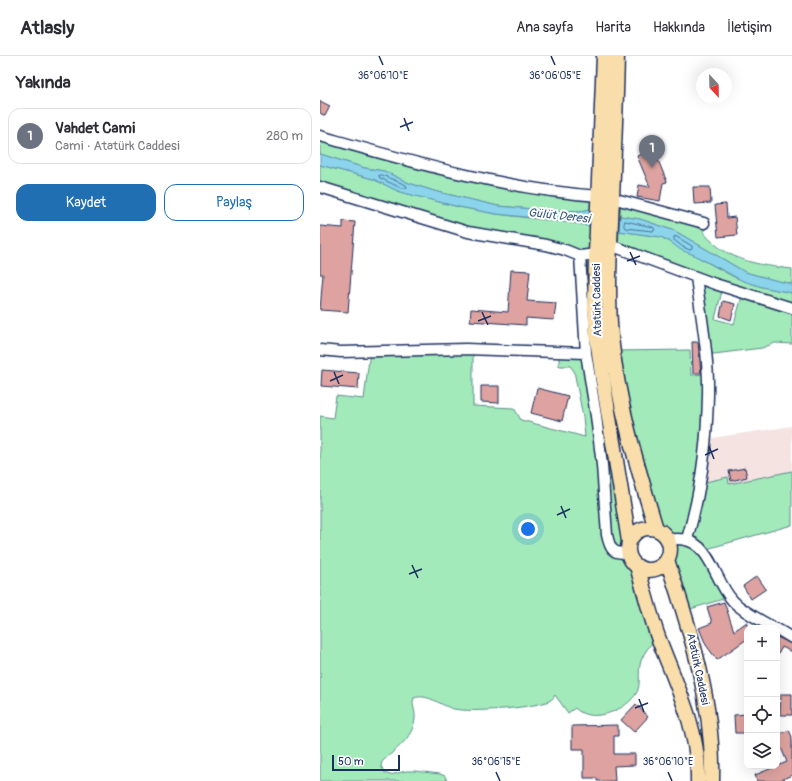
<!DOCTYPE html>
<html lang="tr">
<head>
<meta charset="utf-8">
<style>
  body { margin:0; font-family:Pangolin,sans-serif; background:#f2f2f3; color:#2b2b33 }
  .controls { position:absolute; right:12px; bottom:12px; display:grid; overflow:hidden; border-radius:8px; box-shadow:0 4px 16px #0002 }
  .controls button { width:36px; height:36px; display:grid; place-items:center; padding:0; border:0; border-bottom:1px solid #e1e1e2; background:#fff; color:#2b2b33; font:20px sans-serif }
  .compass { position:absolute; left:376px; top:12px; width:36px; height:36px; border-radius:50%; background:#fff; box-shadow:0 4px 16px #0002; rotate:158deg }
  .scale { position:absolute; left:12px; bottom:10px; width:68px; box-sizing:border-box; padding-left:4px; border:2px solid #1b2f5e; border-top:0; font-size:11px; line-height:14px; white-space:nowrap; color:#1b2f5e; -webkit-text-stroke:3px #fff; paint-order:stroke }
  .you { position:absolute; left:208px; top:473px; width:14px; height:14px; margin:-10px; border:3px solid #fff; border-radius:50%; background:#1a73e8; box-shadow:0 0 0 6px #1a73e833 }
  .badge { display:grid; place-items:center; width:26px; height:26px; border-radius:50%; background:#1f6fb2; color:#fff; font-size:13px; font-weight:700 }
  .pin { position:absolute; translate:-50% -33px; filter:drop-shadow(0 1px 2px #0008) }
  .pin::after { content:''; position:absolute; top:21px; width:14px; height:12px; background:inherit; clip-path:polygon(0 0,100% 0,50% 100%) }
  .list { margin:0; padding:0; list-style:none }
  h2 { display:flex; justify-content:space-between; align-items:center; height:52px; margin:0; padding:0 16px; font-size:17px }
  h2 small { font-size:13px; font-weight:400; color:#7c7c81 }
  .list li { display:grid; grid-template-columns:26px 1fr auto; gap:12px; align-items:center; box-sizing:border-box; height:56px; margin:0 8px 8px; padding:0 8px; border:1px solid #e1e1e2; border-radius:12px }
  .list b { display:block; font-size:15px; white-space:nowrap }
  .list p { margin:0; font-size:13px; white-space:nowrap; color:#7c7c81 }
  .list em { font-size:13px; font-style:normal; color:#7c7c81 }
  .actions { display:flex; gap:8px; padding:12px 16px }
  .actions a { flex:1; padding:9px 0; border:1px solid #1f6fb2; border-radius:12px; text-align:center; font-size:14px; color:#1f6fb2 }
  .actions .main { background:#1f6fb2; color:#fff }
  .icon { flex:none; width:22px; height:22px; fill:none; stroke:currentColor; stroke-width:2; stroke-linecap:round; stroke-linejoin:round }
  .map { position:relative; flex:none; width:472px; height:725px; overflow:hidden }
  header { display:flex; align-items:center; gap:24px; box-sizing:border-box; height:56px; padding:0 20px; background:#fff; border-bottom:1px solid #e1e1e2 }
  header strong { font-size:19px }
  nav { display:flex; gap:22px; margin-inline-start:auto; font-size:14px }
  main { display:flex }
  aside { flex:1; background:#fff }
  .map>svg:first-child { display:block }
  .built { fill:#f5e3e2 }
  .green { fill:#a2eab9; stroke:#5e8c8c; fill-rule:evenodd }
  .water { fill:#8bd4ec; stroke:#5e92b3 }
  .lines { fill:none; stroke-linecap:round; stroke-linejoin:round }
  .shore { stroke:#487197; stroke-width:1 }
  .building { fill:#dea3a0; stroke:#1b2f5e }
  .minor-casing { stroke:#1b2f5e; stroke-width:13 }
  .highway-casing { stroke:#1b2f5e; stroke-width:17 }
  .minor { stroke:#fff; stroke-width:10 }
  .highway { stroke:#f9deab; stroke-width:14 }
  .ticks { fill:none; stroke:#1b2f5e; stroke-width:1.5 }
  .labels { text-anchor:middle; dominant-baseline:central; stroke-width:4; stroke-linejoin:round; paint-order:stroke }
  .street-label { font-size:11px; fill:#1b2f5e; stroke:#fff }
  .water-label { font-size:12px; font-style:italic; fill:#375882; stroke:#fff }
  .ticks-label { font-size:10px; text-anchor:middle; fill:#1b2f5e; stroke:#fff; stroke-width:4; stroke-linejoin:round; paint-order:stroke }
</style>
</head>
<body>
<header>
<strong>Atlasly</strong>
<nav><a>Ana sayfa</a><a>Harita</a><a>Hakkında</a><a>İletişim</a></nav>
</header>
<main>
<aside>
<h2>Yakında<small></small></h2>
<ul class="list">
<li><span class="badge" style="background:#6b7280">1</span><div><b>Vahdet Cami</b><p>Cami · Atatürk Caddesi</p></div><em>280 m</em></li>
</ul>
<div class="actions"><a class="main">Kaydet</a><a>Paylaş</a></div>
</aside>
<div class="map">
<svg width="472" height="725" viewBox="0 0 472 725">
  <rect width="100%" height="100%" fill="#fff"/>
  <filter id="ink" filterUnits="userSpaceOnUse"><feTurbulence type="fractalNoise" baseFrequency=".025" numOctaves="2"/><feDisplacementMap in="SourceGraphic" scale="8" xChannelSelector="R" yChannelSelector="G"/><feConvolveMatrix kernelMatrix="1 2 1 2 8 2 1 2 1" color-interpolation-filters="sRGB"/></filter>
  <g filter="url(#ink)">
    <path class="built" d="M472,370V415L409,428L407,422L380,427L385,383Z"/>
    <path class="green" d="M0,80L88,105L272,140L271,153L261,155L224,154L178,150L114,135L89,127L64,115L45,112L0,98Z
      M0,109L53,123L80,136L139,151L176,158L261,168L270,171L269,186L276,187L275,251L309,499L314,507L338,580C331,588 322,598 320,609C318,618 321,628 317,636C308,654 271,669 255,652L248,657L235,639C233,643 230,645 226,646C209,652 152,657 134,653C121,650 108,637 94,642C91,648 96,655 95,663C92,684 75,693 62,706L61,710L65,717L70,719L86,715H95L120,718L125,720L127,725H0V360L13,362L16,340L44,343L50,295L153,294V350L194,352L201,364L265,381L263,361L254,315L250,310H239V297H266L260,200L148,176L0,131Z
      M301,144L384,167V177C407,205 439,209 472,213V228L454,224L425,216L355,175L320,163L300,160Z
      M299,175L341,181L414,221L442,231L472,237V288L455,287L442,292L386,299L376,221L298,192ZM403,231L423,237L414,268L395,263Z
      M370,294L371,319L387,318L381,427L408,421L409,428L472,415V469L383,494L408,539L403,543L364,555L349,500L350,488L346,480L340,475L293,295Z"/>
    <path class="water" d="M0,98L45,112L64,115L89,127L114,135L178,150L224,154L261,155L271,153L270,171L261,168L245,165L176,158L139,151L80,136L53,123L0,109Z
      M300,160L320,163L355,175L425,216L454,224L472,228V237L442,231L423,225L374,199L361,194L349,185L341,181L299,175Z"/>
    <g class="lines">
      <path class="shore" d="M62,119L86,129L87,132H81L60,122L59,120Z
        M305,165L333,171L335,174L333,175L305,172L304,170Z
        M357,181L372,190V193L370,194L363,191L354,184V181Z"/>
    </g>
    <path class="building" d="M0,45L10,50L5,60L0,57Z
      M329,95L338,104L347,126L343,127L340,145L317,141L319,129L330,131L317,100Z
      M373,131H390L391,147L374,148Z
      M406,148L407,162L415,161L417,179L398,181L395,149Z
      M23,165L35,166L28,256L0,254L3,218H0V170L23,172Z
      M191,214L210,215L207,245L236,247L234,264L206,262V269L150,265L151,253L188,256Z
      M403,245L415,248L411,264L400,260Z
      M372,286H378L381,317H373Z
      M2,314L39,317L38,333L1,330Z
      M161,330H179V347L161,346Z
      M217,332L248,340L242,365L211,357Z
      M425,412L427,421L411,425L409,415Z
      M437,520L446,533L431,543L423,530Z
      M404,546L414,575L427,566V583L397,604L386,589L379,572L392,567L387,551Z
      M457,581L472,588V596L462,591L457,600Z
      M461,638H472V659H460Z
      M316,648L328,661L314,676L301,664Z
      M427,658V677H415L414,659Z
      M298,669V680H294V698H315V709L294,710L295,725H277V722H264V693H252V670Z
      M469,674L472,681V719L458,725H437L435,719L467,706L457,682V679Z"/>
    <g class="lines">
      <g class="minor-casing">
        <path id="minor" d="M0,80C92,106 183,133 279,140
          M0,131L148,176L226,189L245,194L260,200L276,198
          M292,142L384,167
          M290,189L395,228L472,252
          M260,200L266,297L276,360L282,409L287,479C290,493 293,499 308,496
          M0,294L21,296L146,293L266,297
          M367,483C381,436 387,389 388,339C389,300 381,260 376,221
          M348,484C391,476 391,521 413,545C424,557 441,564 454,572
          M457,573L472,582"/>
      </g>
      <g class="highway-casing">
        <path id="highway" d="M284,0L276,198L275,251L277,282L282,318L309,485
          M297,0C296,47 294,95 292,142C290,188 287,235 291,281C298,348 317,409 336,473
          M308 493a21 21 0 1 1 42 0a21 21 0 1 1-42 0Z
          M347,504C371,576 394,648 392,725
          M317,510C324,534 330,558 338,581C356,629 379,672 378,725"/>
      </g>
      <use href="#minor" class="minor"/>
      <use href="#highway" class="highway"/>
    </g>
  </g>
  <path class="ticks" d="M59,0L63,9M231,0L235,9M84,62L89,75M80,71L93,66M310,196L316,209M307,205L320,200M162,256L168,269M158,265L171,260M14,316L19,328M10,325L23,319M389,390L394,403M385,399L398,393M241,450L246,462M237,459L250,453M92,509L98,522M89,518L102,513M319,643L324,656M315,652L328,647M176,716L180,725M348,716L352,725"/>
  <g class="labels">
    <g class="street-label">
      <text transform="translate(277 244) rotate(-91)">Atatürk Caddesi</text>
      <text transform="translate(378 613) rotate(78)">Atatürk Caddesi</text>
    </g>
    <g class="water-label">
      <text transform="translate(239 160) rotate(6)">Gülüt Deresi</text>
    </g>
  </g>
  <g class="ticks-label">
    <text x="63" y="23">36°06'10"E</text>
    <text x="235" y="23">36°06'05"E</text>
    <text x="176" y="709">36°06'15"E</text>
    <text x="348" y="709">36°06'10"E</text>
  </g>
</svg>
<div class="controls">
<button>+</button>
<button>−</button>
<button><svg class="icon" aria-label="locate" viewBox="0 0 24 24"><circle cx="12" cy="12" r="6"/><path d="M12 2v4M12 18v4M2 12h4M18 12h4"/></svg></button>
<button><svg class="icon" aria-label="layers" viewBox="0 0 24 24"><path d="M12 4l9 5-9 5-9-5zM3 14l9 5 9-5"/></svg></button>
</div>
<svg class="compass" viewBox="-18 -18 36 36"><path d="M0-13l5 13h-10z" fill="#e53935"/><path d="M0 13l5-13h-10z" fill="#7c7c81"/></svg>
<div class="scale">50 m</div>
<div class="you"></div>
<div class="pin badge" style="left:332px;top:112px;background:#6b7280">1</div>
</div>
</main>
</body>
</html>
